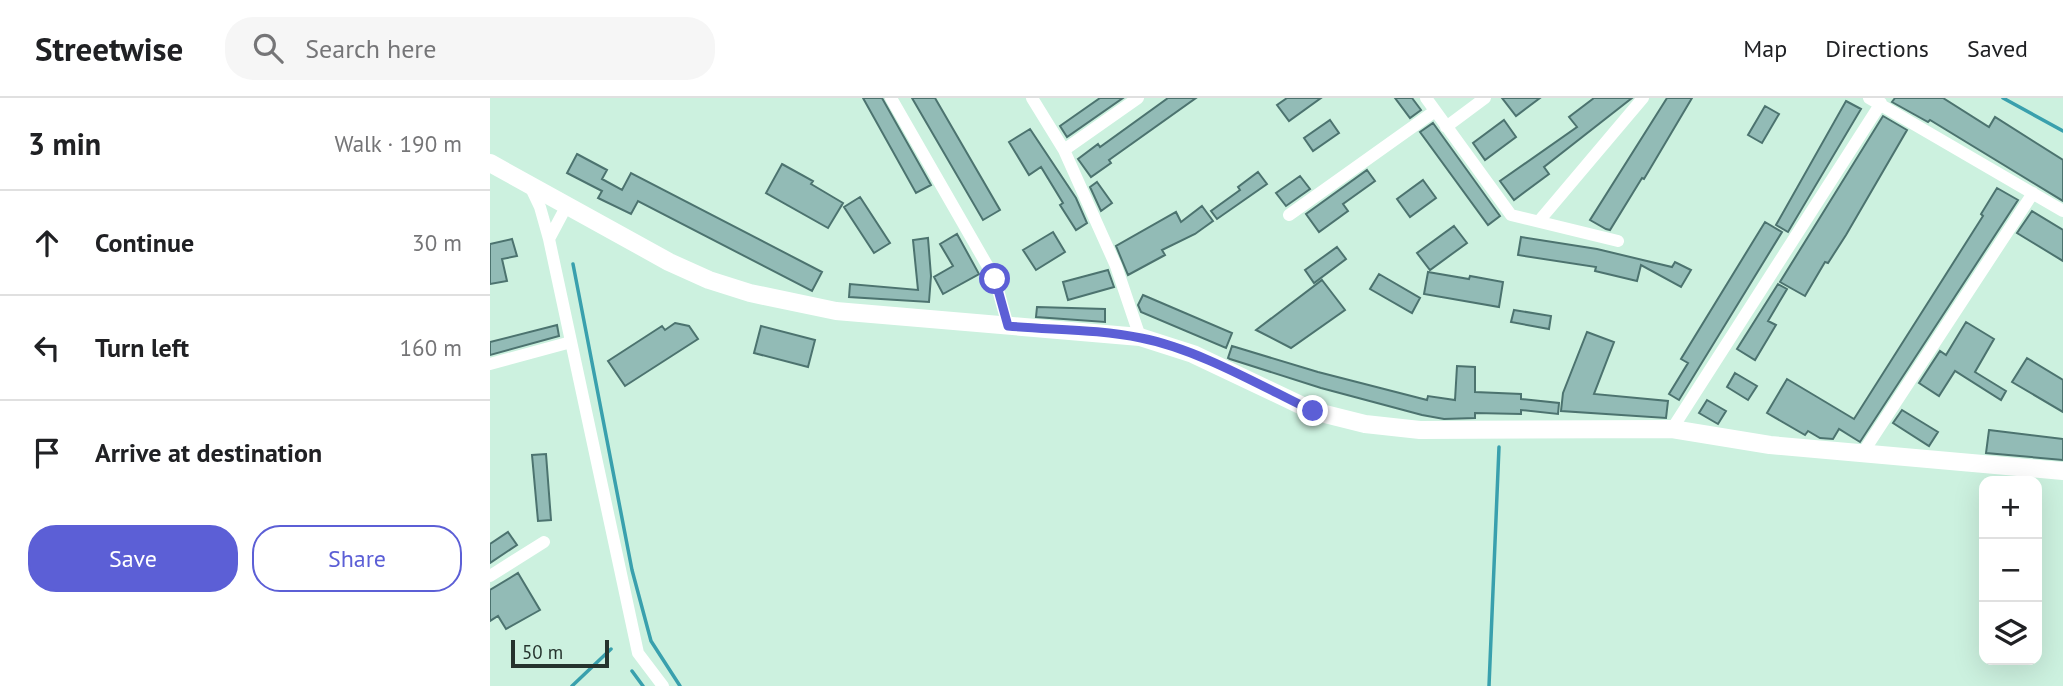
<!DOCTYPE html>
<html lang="en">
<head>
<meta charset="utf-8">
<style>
  body { margin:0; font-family:"PT Sans",sans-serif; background:#f6f6f6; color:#202124 }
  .controls { position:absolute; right:21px; bottom:21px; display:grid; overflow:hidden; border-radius:14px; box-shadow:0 7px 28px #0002 }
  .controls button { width:63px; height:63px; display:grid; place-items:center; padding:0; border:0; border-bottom:2px solid #e0e0e0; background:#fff; color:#202124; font:35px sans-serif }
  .scale { position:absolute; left:21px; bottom:18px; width:98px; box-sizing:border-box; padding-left:7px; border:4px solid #25332d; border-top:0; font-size:19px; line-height:24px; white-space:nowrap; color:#25332d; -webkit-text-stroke:5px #ccf1df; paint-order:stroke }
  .stop { position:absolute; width:21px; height:21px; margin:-16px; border:5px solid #5c5fd6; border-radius:50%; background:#fff }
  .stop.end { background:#5c5fd6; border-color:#fff; box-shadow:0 2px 7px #0008 }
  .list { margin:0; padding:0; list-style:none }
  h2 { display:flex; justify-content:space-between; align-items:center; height:91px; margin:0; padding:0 28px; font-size:30px }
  h2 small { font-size:23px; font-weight:400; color:#757577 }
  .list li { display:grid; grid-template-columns:46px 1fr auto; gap:21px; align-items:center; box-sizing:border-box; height:105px; padding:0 28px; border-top:2px solid #e0e0e0 }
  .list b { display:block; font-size:26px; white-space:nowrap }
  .list em { font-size:23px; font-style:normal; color:#757577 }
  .actions { display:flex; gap:14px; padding:21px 28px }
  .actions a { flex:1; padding:16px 0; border:2px solid #5c5fd6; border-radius:28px; text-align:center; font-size:24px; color:#5c5fd6 }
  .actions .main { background:#5c5fd6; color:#fff }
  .icon { flex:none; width:38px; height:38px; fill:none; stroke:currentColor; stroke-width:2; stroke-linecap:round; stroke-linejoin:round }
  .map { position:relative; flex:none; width:1573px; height:588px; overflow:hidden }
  header { display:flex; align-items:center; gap:42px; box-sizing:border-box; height:98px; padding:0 35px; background:#fff; border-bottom:2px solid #e0e0e0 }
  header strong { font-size:33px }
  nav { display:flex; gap:38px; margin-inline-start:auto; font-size:24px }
  .search { width:490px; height:63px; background:#f6f6f6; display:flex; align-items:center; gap:18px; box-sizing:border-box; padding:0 24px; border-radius:28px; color:#757577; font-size:26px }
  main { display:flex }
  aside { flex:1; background:#fff }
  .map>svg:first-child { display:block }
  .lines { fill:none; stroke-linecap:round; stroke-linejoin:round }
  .stream { stroke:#39a0ad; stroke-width:3.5 }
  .building { fill:#92bbb6; stroke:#4c736f; stroke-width:2 }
  .street { stroke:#fff; stroke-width:12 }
  .secondary { stroke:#fff; stroke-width:18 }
  .route { stroke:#5c5fd6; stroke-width:9 }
</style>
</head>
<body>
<header>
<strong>Streetwise</strong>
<div class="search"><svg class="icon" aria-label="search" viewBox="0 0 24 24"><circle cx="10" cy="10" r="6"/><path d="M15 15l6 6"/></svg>Search here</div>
<nav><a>Map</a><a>Directions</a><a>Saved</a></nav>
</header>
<main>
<aside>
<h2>3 min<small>Walk · 190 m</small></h2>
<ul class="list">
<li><svg class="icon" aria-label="ahead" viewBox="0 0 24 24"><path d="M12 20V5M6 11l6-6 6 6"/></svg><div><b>Continue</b></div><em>30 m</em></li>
<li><svg class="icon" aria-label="left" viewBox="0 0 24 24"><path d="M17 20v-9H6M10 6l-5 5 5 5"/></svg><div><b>Turn left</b></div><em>160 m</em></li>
<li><svg class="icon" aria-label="arrive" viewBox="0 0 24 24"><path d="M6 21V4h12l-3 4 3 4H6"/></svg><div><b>Arrive at destination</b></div></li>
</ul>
<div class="actions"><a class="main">Save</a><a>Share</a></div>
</aside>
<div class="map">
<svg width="1573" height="588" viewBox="0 0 1573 588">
  <rect width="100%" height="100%" fill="#ccf1df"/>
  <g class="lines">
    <path class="stream" d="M1513,0L1573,33
      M83,166L142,472L161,543L190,588
      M142,573L153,588
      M82,588L121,551
      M999,588L1009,349"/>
  </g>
  <path class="building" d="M373,0H392L441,87L426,95Z
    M422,0H445L510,112L493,122Z
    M610,0H633L577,39L570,28Z
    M678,0H706L619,62L621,65L601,79L588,61L608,46L610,49Z
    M797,0H831L799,23L787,7Z
    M905,0H922L931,12L920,20Z
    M1012,0H1050L1026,18Z
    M1104,0H1142L1054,69L1059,76L1024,102L1010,83L1087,29L1079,19Z
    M1177,0H1202L1154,81L1152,80L1120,132L1116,131L1100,122Z
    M1405,0H1453L1499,29L1505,19L1573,62V103L1440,22L1438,24L1402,4Z
    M1356,3L1371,11L1298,134L1286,127Z
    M1275,8L1289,16L1272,45L1258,37Z
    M1393,18L1417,32L1356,137L1338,165L1335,164L1315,198L1290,184Z
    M840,22L849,35L823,53L814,40Z
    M1014,22L1026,39L995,62L983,45Z
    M943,25L1010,118L998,127L930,34Z
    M540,31L586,100L597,125L586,132L570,107L573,105L551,69L539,77L519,44Z
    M87,56L117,72L112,81L132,92L141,75L332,174L322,193L148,103L141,116L108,100L112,93L77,75Z
    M292,66L323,83L321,86L353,105L338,130L276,95Z
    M877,72L885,83L853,106L858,113L829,134L816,116Z
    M768,74L777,86L727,121L721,113L750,92L748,89Z
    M810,78L820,91L796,108L786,95Z
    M933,82L946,100L920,119L907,101Z
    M607,84L622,105L611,113L600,89Z
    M1507,90L1528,102L1370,344L1349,331L1343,341L1330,340L1318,333L1315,337L1277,315L1297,281L1364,321L1493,118L1491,116Z
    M370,99L400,145L384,155L354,109Z
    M712,108L723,123L705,136L672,152L675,157L638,177L626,148L686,114L691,124Z
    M1542,113L1573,132V163L1527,135Z
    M1275,124L1292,134L1189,302L1179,296L1198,265L1191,261Z
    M964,128L977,145L940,172L927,155Z
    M563,134L575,154L546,172L533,152Z
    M467,136L489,176L453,196L444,179L463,168L450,146Z
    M1031,139L1107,151L1182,169L1185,164L1201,172L1191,189L1151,167L1147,183L1105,173L1106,169L1028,157Z
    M438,140L441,178L439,204L359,199L360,186L428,192L423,142Z
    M22,141L27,158L12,161L17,183L0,186V146Z
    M847,149L856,161L824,185L815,172Z
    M618,172L624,189L578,202L573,184Z
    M938,174L979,181L980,178L1013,184L1009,209L934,196Z
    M889,176L930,200L922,215L880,191Z
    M832,182L855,212L801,250L766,232Z
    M1288,186L1297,191L1278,223L1286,227L1265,262L1247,251Z
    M653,197L742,235L736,250L651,214L648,207Z
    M547,209L615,211V224L546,219Z
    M1024,212L1061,218L1059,231L1021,224Z
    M1476,224L1504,241L1485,274L1516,293L1511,302L1465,273L1449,298L1429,285L1450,253L1456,257Z
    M185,225L199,228L208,241L135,288L118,263L172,228L175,232Z
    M67,227L69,238L0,257V244Z
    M271,228L325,242L318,269L264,255Z
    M1097,234L1124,244L1104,296L1178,303L1176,320L1071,313L1073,295Z
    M742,248L828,274L937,302L938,298L965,302L967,268L985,269V294L1031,296V301L1069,305L1068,316L1031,312V316L985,315V320L954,321L932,317L831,290L740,261L738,260Z
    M1537,260L1573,282V314L1522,284Z
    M1245,275L1267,288L1258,302L1237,289Z
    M1217,302L1236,313L1228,326L1209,315Z
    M1412,312L1448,334L1439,348L1403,325Z
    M1499,332L1573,341V362L1496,355Z
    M56,356L61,422L48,423L42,357Z
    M18,434L27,447L0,465V446Z
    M28,475L50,512L16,531L8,518L0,523V492Z"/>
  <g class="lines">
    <path class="street" d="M401,0L505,181L518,228
      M542,0L574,52L626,168L650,239
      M936,0L1021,117L1128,143
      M1379,0L1573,113
      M956,29L995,0
      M574,52L648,0
      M40,88L50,109L59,141L148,555L173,588
      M799,117L945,13
      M1049,123L1153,0
      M59,141L76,109
      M0,266L81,244
      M1182,331L1391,5
      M1372,356L1543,95
      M0,478L54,444"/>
    <path class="secondary" d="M0,65L179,164L219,182L260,195L346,213L650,239L703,256L823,313L875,326L930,332L1182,331L1280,347L1573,373"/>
  </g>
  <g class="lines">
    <path class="route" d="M505,181L518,228C562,232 608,231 651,240C708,251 771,288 823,313"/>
  </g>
</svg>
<div class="controls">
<button>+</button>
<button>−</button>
<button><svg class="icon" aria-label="layers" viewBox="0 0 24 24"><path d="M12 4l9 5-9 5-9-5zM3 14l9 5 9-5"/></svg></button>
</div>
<div class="scale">50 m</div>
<div class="stop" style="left:505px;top:181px"></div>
<div class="stop end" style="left:823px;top:313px"></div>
</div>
</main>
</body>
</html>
